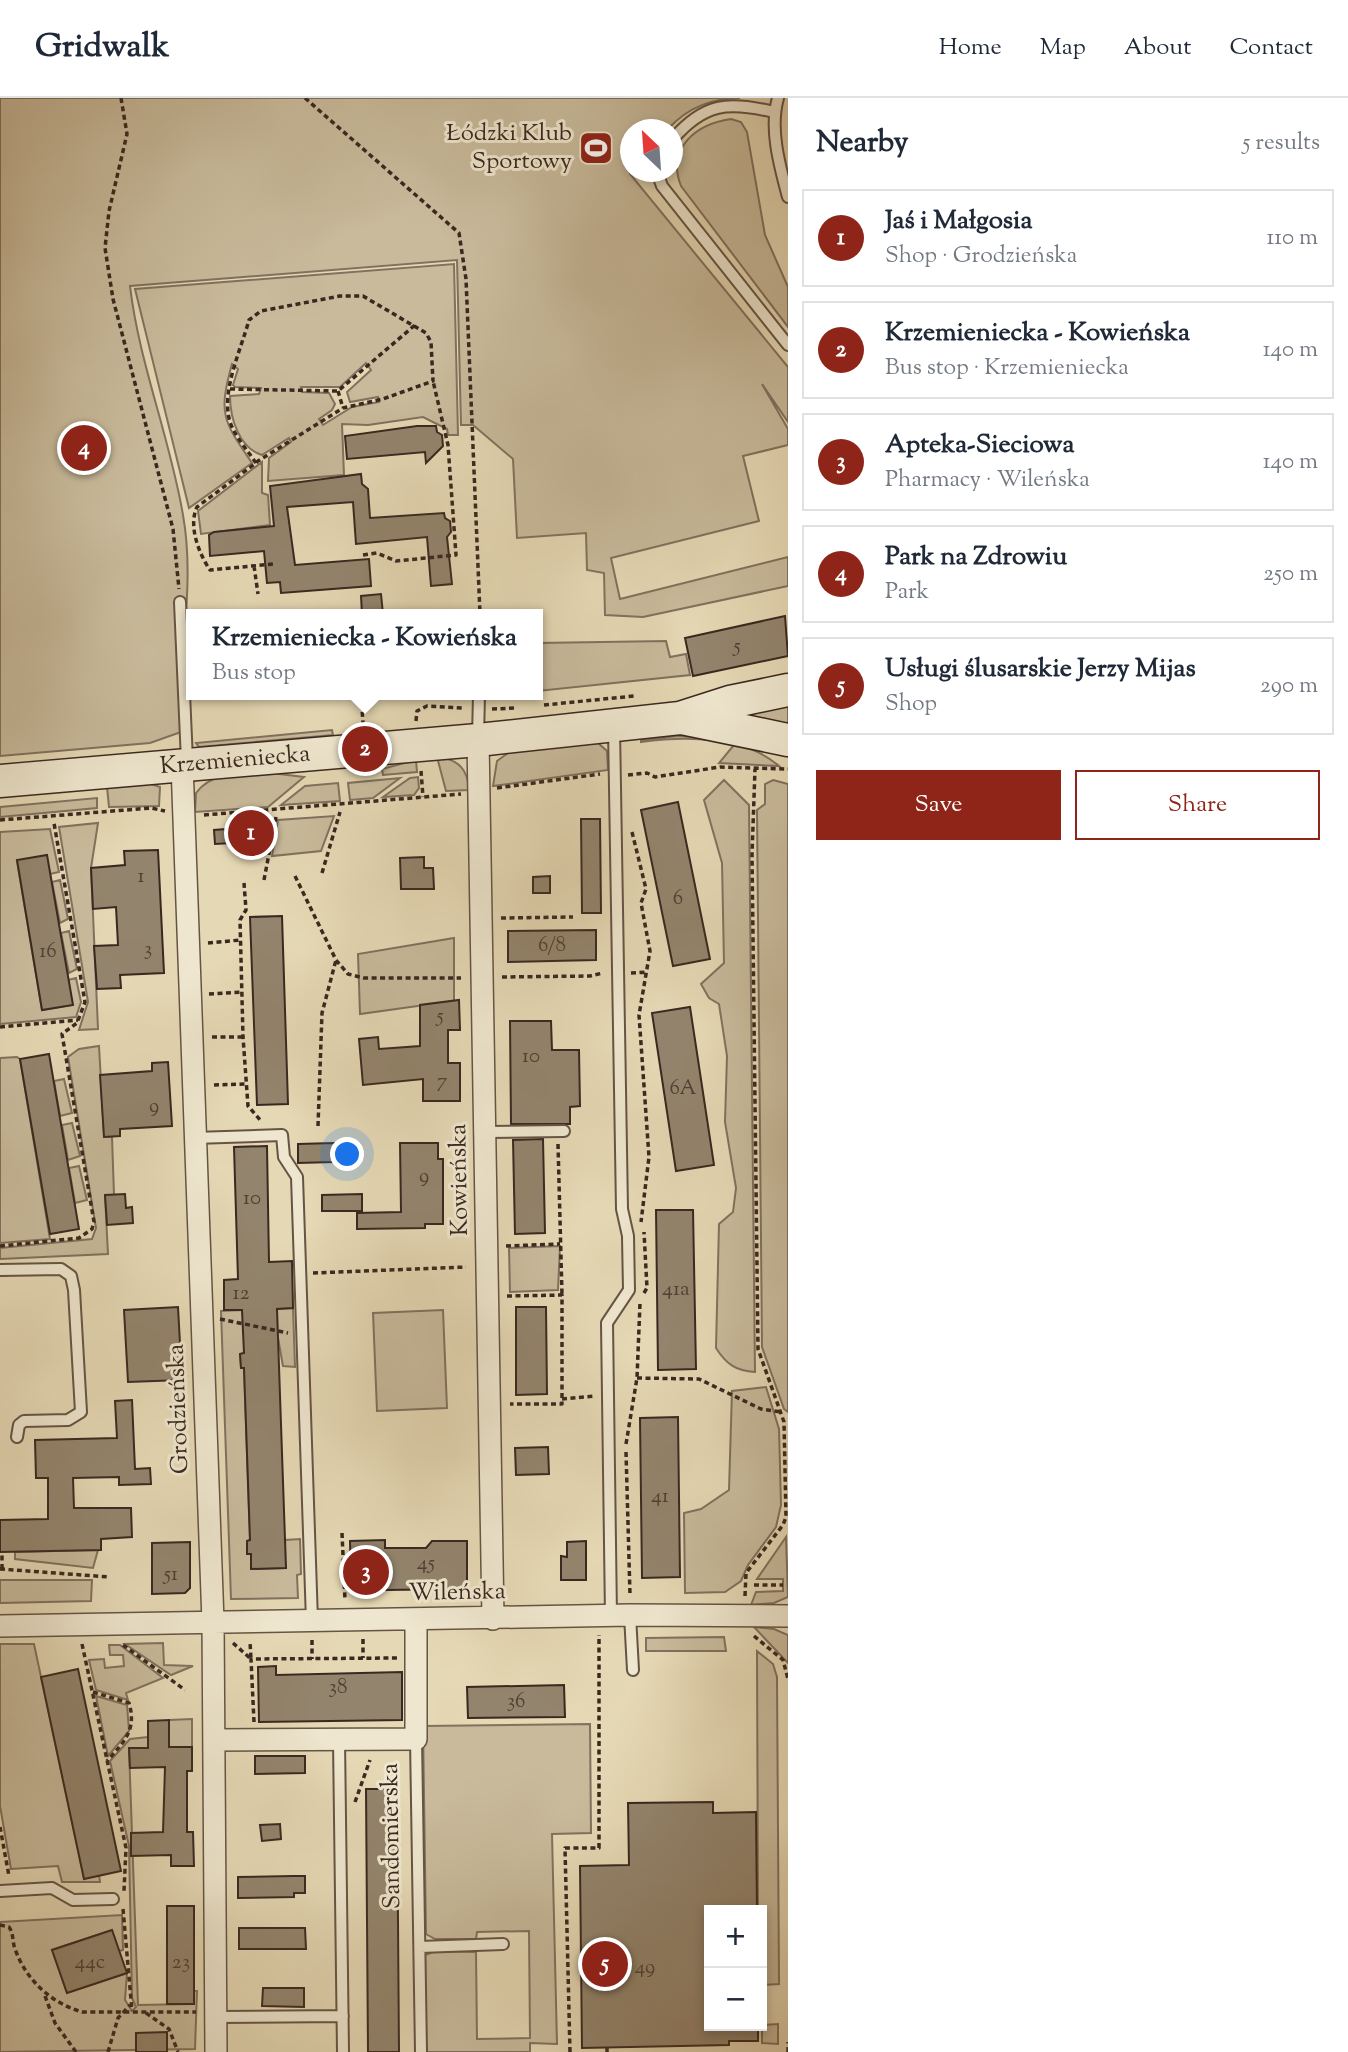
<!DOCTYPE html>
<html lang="en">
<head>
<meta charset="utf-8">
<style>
  body { margin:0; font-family:"Sorts Mill Goudy",serif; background:#f6f6f7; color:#1f2937 }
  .controls { position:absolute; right:21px; bottom:21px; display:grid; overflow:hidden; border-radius:0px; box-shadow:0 4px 10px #0003 }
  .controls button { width:63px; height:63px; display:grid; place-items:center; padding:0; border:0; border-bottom:2px solid #e0e1e3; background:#fff; color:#1f2937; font:35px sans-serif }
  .compass { position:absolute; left:620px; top:21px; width:63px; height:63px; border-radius:50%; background:#fff; box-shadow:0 4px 10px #0003; rotate:335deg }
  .you { position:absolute; left:348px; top:1057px; width:24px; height:24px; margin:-18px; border:5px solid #fff; border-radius:50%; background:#1a73e8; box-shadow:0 0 0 10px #1a73e833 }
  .badge { display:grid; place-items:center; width:46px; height:46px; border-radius:50%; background:#8f2418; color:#fff; font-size:23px; font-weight:700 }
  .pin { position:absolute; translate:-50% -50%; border:4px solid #fff; box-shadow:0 2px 7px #0006 }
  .popup { position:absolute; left:186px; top:511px; width:357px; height:91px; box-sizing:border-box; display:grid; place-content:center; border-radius:0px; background:#fff; filter:drop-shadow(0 2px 5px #0005); font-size:23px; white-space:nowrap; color:#747a83 }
  .popup b { font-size:26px; color:#1f2937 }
  .popup::after { content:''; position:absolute; left:50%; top:100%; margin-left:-14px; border:14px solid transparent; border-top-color:#fff }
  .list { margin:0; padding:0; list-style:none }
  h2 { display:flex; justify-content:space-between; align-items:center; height:91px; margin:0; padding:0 28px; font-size:30px }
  h2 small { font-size:23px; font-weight:400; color:#747a83 }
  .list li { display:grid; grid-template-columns:46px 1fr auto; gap:21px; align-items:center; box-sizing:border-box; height:98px; margin:0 14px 14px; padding:0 14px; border:2px solid #e0e1e3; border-radius:0px }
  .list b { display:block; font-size:26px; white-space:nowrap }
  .list p { margin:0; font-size:23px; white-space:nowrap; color:#747a83 }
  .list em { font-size:23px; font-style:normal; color:#747a83 }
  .actions { display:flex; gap:14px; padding:21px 28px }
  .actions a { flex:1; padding:16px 0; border:2px solid #8f2418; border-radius:0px; text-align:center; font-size:24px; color:#8f2418 }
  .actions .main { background:#8f2418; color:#fff }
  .map { position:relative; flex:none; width:788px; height:1954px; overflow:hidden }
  header { display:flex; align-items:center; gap:42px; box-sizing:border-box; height:98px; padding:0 35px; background:#fff; border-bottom:2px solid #e0e1e3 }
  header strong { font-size:33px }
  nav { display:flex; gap:38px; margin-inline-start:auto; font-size:24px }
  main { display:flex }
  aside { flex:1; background:#fff }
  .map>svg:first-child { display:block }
  .green { fill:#c8ba9b; stroke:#81715e; stroke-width:2; fill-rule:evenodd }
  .building { fill:#93846d; stroke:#3a2820; stroke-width:2 }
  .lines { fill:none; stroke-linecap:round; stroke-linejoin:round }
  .lane-casing { stroke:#655445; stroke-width:14 }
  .street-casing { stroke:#655445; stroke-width:24 }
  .secondary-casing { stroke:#3a2820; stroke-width:35 }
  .path { stroke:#3a2820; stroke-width:3.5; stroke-dasharray:5 3.5; stroke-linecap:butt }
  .lane { stroke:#eee6ce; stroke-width:10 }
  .street { stroke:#eee6ce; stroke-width:21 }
  .secondary { stroke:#eee6ce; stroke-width:32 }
  .labels { text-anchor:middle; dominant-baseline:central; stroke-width:6; stroke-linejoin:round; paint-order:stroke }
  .number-label { font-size:21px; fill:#503f33 }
  .poi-label { font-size:24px; fill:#3a2820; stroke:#eee6ce; text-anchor:end }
  .street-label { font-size:24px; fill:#3a2820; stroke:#eee6ce }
</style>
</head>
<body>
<header>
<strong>Gridwalk</strong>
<nav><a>Home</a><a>Map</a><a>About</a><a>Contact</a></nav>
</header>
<main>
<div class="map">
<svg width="788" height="1954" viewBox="0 0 788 1954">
  <rect width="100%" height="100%" fill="#e5d8b4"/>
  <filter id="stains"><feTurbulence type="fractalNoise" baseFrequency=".00286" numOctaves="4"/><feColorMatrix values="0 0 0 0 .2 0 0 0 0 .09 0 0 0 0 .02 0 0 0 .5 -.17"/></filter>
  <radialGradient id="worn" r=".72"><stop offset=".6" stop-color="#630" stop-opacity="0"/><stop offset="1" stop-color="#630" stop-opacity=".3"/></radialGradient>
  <path class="green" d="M0,0H740C711,1 688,9 668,31L631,32L630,76L788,269V324L762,286L788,331V347L743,358L759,423L611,460L620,501L788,459V488L643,519L605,517L604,475L587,472L586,435L517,440L513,361L473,327H461L457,162L130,188C139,265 170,340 183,417C196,490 177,560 181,634L150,645L0,658Z
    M731,21L741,24L747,34L765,137L788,189V229L681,88C666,50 696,26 731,21Z
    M454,166L458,337H448L447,331L423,319L368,327L342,326L344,377L268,383L269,360L291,344L289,340L262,357C239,350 230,320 230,298L259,296L261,290L235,289L233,287L238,271L232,266C218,316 223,323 252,365L189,410L135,191ZM366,265L371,272L347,294L350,304L378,299L379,304L352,309L323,327L319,321L332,312L335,306L329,295L302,294L301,289H340Z
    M262,364V395L268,397L270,427L201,436L198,413Z
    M666,543L670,559L686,556L690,577L538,593V545Z
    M788,603V632L719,617Z
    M332,632L333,637L199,649L196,645Z
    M678,638C714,640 751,644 779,668L719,665L734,647C705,638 671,640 641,644V642Z
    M598,645L607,653L608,672L493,688L497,663L512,652Z
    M437,659C458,661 468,671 469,692L446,693Z
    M416,662L417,674L383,677L382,671Z
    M271,675L304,679L268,709L195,714L196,695C212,672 246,676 271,675Z
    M418,679L419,690L414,697L383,699L410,680Z
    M400,680L373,700L350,702L348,685Z
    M724,682L749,707L755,1274C736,1273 726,1266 716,1250L719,1126L733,1114L736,1090L725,1024L727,958L719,906L709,900L701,886L724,865L722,765L704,702Z
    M773,682L788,686V1314L784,1311L762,1249L757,712L765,706V686Z
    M145,684L160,689L159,708L109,709L107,689Z
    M338,685L340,703L281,707L305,688Z
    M97,700V710L0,719V709Z
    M334,718L321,753L272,758L278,722Z
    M98,725L91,770L98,931L79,932L88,904L59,729Z
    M50,731L59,774L50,776L17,763L42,912L72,907L68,882L76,880L81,904L76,919L0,926V734Z
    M60,782L68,821L60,825L52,784Z
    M69,833L77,871L69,875L61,835Z
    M454,840V903L360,916L358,856Z
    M99,948L104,1038L112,1039L114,1097L105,1098L108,1156L0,1161V1150L92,1141L96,1130L68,959L79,951Z
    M17,959L20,961L50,1141L0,1145V960Z
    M64,981L72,1015L60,1018L54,983Z
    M72,1025L80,1058L68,1062L62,1027Z
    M79,1068L87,1102L75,1105L69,1070Z
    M560,1148L558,1192L510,1194L509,1150Z
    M293,1210L295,1269L283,1268L278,1240L244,1241V1255L240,1256L241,1270H244L250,1442L247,1443V1456H251L252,1471L285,1470V1442L300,1441L301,1476L297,1477L298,1500L231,1501L221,1213Z
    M443,1212L447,1310L377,1313L373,1215Z
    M766,1289L779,1331L781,1407L776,1429L748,1467L741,1483L725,1494L685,1495L684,1415L701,1411L729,1392L732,1293Z
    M786,1439L788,1499L774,1505L751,1507L756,1494L783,1493V1481H757Z
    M98,1452L93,1470L15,1461V1454Z
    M0,1482H92L91,1503L0,1505Z
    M754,1529L774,1531L788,1537V1565Z
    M724,1539L726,1553H646V1540Z
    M163,1545L164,1567L193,1568L171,1577L125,1546Z
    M0,1546H34L84,1780L99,1777L100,1784H62L58,1768L11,1771L0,1708Z
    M109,1547H120L163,1580L126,1595L128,1602L96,1592L89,1562L104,1561L105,1570L124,1568L123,1557H110Z
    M757,1553L773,1566L777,1579L779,1886L762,1887V1812H758Z
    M96,1598L127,1607L129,1633L108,1658Z
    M192,1621V1649L129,1651L138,1907L194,1906V1893H197L195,1951L0,1954V1824L122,1817L123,1852L119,1853L112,1832L52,1852L67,1895L127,1875L125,1902L132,1913L136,1909L132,1900L129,1748L110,1663L130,1641L148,1639L169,1622Z
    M590,1626L591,1735L552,1736L557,1946L530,1945V1954H426L425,1857L436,1853L476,1854L477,1941L530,1940L529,1833L477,1834L476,1841H435L426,1836L423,1628Z
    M778,1926V1946L762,1945V1927Z"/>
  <path class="building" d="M417,328H436L437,334L442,337L443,348L426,365L425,354L347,361L345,338Z
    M361,376L362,386L368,391L370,420L444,415L445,420L450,423L451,434L447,439L452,486L431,488L427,439L356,446L353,404L287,409L295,467L369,461L371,488L281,495L280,484L267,485L264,453L210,458L209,437L214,434L274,428L270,388Z
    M381,496L383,516H362L361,498Z
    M785,518L788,558L693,578L685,540Z
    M678,704L710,861L673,868L641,712Z
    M581,721H600L601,815H582Z
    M266,728L267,743L215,746L214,732Z
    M158,752L164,875L120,877L121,890L97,891L94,848L118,847L116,809L93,811L91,770L125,767L124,753Z
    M47,757L73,907L42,912L17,762Z
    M424,759V770H433L434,791H401L400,760Z
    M550,778V795H533V779Z
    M282,818L288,1006L257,1007L250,819Z
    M596,832V862L508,864V833Z
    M459,902L460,932H448V965H460V1003H423V981L363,987L359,941L378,939L379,951L420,948V907Z
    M690,909L714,1067L676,1073L652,915Z
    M510,923H551L552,952H579L580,1008L570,1009V1026H511Z
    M49,956L79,1131L50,1136L20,961Z
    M168,964L172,1028L120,1031V1038L104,1039L100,977L152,973V965Z
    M543,1041L545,1135L515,1136L513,1042Z
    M334,1045V1064L298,1065V1046Z
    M400,1045H438V1061H443V1126H425V1130L357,1131V1115L401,1114Z
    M267,1048L269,1164L292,1163L293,1210L277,1211L286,1470L251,1471V1456H247V1443L250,1442L244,1270H241L240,1256L244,1255L242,1212H224V1182L238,1181L234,1049Z
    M125,1096L126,1110L132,1109L133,1125L107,1127L105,1097Z
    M362,1096V1113H322V1097Z
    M656,1112H693L696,1271L658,1272Z
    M178,1209L182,1282L128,1284L124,1212Z
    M516,1209H546L547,1296L516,1297Z
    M132,1302L135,1371L150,1370L151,1386L119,1387V1379L73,1380L74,1410H131L132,1439L101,1441V1452L0,1454V1422L48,1421V1380H36L35,1342L117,1340L115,1303Z
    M678,1319L680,1479L642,1480L640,1320Z
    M548,1349L549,1376L516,1377L515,1350Z
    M385,1442V1450H426L432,1443H467V1487L463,1491L385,1492V1486L374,1487V1481H351L350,1443Z
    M586,1443V1482H561V1458L567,1459V1444Z
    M190,1444V1490L185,1495L152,1496V1445Z
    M276,1568V1577L402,1574V1622L259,1624L258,1569Z
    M78,1571L121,1773L84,1781L41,1579Z
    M564,1587L565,1619L468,1620L467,1589Z
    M169,1622V1649H192V1673H187V1734H193L194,1768H171V1757L131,1758V1735L163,1734L165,1669L130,1670L129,1650H148V1623Z
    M255,1658H305V1675L255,1676Z
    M366,1691H397L399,1954H368Z
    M713,1704V1715L756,1714L757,1812H709V1928H758V1943H729V1947L582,1950L580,1768L629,1767L628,1705Z
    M280,1726L281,1741L262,1743L260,1727Z
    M293,1778H305V1795H294V1799L238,1800V1779Z
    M167,1808H194V1906H167Z
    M239,1830H305L306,1851H239Z
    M112,1832L127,1875L67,1895L52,1852Z
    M263,1890H304V1909L262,1908Z
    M167,1934V1954H136V1935Z"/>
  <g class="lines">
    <g class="lane-casing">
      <path id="lane" d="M778,0C769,31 780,69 788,99
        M673,41C704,5 728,3 774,14
        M657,74L662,88L788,247
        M180,504L187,663
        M478,639L479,597
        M486,1034L564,1033
        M194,1040L282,1037L284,1059L297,1079L312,1523
        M0,1172L61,1171L71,1178L74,1192L81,1314L68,1322L24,1323L19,1327L17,1339
        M630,1517L633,1572
        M611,1518L607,1225L629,1192L628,1138L622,1111L614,630
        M416,1641L421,1954
        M339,1642L343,1954
        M0,1793L52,1790L73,1802L113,1801
        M420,1849L503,1846
        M216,1919L343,1918"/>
    </g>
    <g class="street-casing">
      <path id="street" d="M478,642L493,1521
        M182,666L213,1524L216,1954
        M0,1528L630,1517L788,1518
        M214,1642L416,1641V1522"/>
    </g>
    <g class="secondary-casing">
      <g id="secondary">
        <path d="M682,620L788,642"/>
        <path id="s1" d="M0,683L478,642L680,620L730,604L788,592"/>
      </g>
    </g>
    <path class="path" d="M121,0L127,36L109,113L105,150L113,201L173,431L179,491
      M305,0L459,135L466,181L480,516
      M230,291L338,293L415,227
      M338,293L343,310
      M256,365C248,353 238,342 232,329C218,299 241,252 249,222L261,213L340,198H363L426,235L431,244L433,283L383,301L343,310L258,363L256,365L197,409C188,428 199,456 210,472L273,466
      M363,457L377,455L396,463L456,457L448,347L433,283
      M254,468L258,496
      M361,597L363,625
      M544,607L634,598
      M492,611L516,610
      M416,623L417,613L427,608L463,610
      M421,673L423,699
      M628,677L647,675L655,679L720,669L788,671
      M497,690L600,676
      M204,717L461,696
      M0,722L151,710L165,713
      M632,734L646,791L641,805L650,853L639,917L649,1059L641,1124
      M322,775L340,714
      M295,778L336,862L348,876L364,880H461
      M264,782L276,719
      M244,785L246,812L240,822L243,939L248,1008L262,1024
      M501,820L573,819
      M208,845L240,842
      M631,875L647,874
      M502,879L590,878L603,875
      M209,896L242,894
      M0,929L78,922
      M212,939H243
      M214,987L247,986
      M318,1028L322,915L336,862
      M558,1046L562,1197
      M0,1148L79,1140L92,1131L94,1124L62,936L77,925L85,904L54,725
      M506,1148L560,1146
      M313,1175L466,1169
      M644,1195L647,1190L644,1134
      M507,1198L562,1197V1306H510
      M220,1221L288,1235
      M637,1280L699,1281L761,1311L781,1314
      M562,1301L595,1298
      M626,1346L637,1280L640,1205
      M626,1354L630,1497
      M342,1435L345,1502
      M0,1471L109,1479
      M2,1471V1454
      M754,1487H783
      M745,1498L746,1475L783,1427L786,1419L784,1324L758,1251L752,757L755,671
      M754,1538L783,1562L788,1581
      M363,1541V1560
      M312,1542V1561
      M233,1545L251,1561L250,1544
      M82,1546L126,1750L124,1793
      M123,1547L185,1592
      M93,1594L129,1605C137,1632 124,1644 107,1663
      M254,1624L251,1561L397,1560
      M355,1704L370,1662
      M0,1729L9,1778
      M123,1811L132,1913
      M0,1827L9,1829C14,1836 12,1843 15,1851C26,1882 51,1905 82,1914H196
      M45,1898L55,1925L76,1954
      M146,1915L169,1931L178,1954
      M607,1949V1954
      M108,1954L118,1920L130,1907
      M570,1954L565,1750H599V1537
      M788,1954V1944"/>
    <use href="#lane" class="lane"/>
    <use href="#street" class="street"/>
    <use href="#secondary" class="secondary"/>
  </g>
  <defs>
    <g id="stadium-square" transform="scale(1.75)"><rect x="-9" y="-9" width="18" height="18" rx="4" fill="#8f2418" stroke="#eee6ce"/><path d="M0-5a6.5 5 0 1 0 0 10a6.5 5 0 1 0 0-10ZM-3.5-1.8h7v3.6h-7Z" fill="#fff"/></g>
  </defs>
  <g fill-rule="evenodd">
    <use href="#stadium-square" x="596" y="50"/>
  </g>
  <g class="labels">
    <g class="number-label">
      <text x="737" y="549">5</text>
      <text x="141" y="779">1</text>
      <text x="678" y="801">6</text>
      <text x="552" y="848">6/8</text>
      <text x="148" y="852">3</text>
      <text x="48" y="854">16</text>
      <text x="440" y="919">5</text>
      <text x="531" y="959">10</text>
      <text x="442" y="984">7</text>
      <text x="683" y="991">6A</text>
      <text x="154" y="1009">9</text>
      <text x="424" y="1079">9</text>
      <text x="252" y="1101">10</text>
      <text x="676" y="1192">41a</text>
      <text x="241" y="1196">12</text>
      <text x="660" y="1399">41</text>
      <text x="426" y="1466">45</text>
      <text x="171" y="1477">51</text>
      <text x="338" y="1590">38</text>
      <text x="516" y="1604">36</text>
      <text x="90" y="1865">44c</text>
      <text x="181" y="1865">23</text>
      <text x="645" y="1870">49</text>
    </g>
    <g class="poi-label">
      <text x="572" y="36">Łódzki Klub<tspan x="572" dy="28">Sportowy</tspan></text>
    </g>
    <g class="street-label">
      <text stroke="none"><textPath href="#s1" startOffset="236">Krzemieniecka</textPath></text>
      <text transform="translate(460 1082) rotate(-91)">Kowieńska</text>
      <text transform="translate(179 1311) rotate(-92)">Grodzieńska</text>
      <text transform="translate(457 1495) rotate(-1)">Wileńska</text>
      <text transform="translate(392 1738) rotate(-91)">Sandomierska</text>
    </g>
  </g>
  <rect width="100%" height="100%" filter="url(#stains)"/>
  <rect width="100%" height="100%" fill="url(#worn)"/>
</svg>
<div class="controls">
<button>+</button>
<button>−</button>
</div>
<svg class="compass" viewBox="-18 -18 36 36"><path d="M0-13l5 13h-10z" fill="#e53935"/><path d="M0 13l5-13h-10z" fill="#747a83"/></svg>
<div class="you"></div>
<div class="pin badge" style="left:251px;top:735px">1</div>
<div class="pin badge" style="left:365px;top:651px">2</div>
<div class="popup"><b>Krzemieniecka - Kowieńska</b>Bus stop</div>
<div class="pin badge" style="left:366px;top:1474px">3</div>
<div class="pin badge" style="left:84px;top:350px">4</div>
<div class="pin badge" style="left:605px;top:1866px">5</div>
</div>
<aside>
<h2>Nearby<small>5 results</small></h2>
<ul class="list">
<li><span class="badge">1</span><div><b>Jaś i Małgosia</b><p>Shop · Grodzieńska</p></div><em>110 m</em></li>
<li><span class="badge">2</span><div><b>Krzemieniecka - Kowieńska</b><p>Bus stop · Krzemieniecka</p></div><em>140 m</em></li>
<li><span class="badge">3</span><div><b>Apteka-Sieciowa</b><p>Pharmacy · Wileńska</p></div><em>140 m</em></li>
<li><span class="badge">4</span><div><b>Park na Zdrowiu</b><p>Park</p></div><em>250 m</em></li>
<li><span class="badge">5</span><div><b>Usługi ślusarskie Jerzy Mijas</b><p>Shop</p></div><em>290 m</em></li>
</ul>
<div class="actions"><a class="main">Save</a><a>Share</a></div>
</aside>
</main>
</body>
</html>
